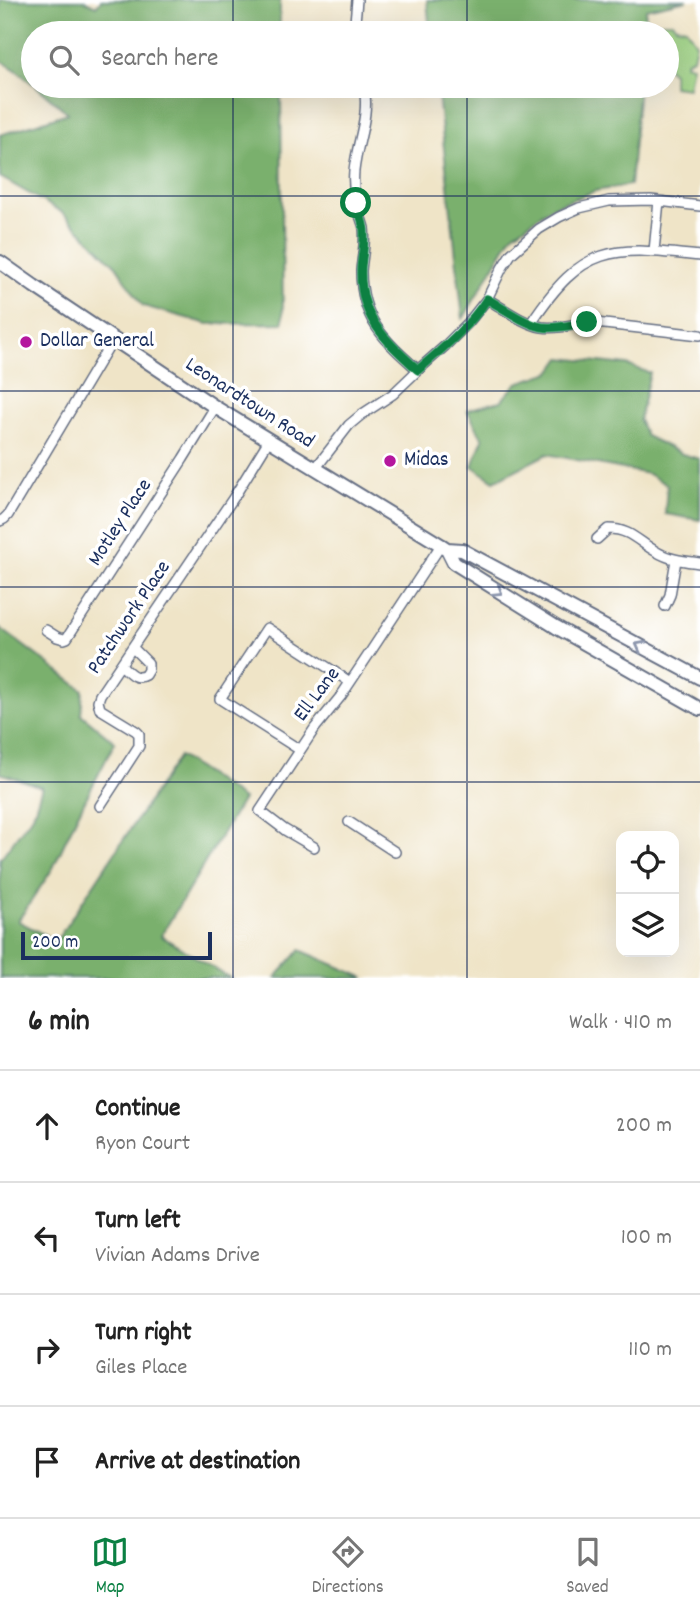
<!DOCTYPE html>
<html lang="en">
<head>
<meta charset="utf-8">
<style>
  body { margin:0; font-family:Dekko,sans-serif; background:#f6f6f6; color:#222 }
  .controls { position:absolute; right:21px; bottom:21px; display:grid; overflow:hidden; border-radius:14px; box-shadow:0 7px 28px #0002 }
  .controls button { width:63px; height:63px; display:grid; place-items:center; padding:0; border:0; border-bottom:2px solid #e0e0e0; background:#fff; color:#222; font:35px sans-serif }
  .scale { position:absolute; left:21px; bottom:18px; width:191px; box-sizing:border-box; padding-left:7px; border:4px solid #1b2f5e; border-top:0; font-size:19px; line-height:24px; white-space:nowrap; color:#1b2f5e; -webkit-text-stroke:5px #fff; paint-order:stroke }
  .stop { position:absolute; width:21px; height:21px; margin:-16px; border:5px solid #0b8043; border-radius:50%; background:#fff }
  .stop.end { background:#0b8043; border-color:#fff; box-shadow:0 2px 7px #0008 }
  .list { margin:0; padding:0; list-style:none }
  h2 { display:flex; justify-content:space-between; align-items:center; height:91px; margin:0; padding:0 28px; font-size:30px }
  h2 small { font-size:23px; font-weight:400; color:#767676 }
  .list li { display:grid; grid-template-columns:46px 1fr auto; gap:21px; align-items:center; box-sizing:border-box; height:112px; padding:0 28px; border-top:2px solid #e0e0e0 }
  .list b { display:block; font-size:26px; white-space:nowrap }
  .list p { margin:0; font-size:23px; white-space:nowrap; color:#767676 }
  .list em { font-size:23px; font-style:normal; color:#767676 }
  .icon { flex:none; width:38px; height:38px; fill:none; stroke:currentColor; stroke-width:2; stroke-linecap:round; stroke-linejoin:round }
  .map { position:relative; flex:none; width:700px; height:978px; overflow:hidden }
  .search { position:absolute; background:#fff; box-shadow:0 7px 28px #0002; left:21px; right:21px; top:21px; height:77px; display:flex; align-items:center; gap:18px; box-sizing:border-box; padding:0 24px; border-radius:38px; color:#767676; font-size:26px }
  .sheet { height:539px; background:#fff }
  nav { display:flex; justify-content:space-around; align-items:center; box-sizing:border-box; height:98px; border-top:2px solid #e0e0e0; background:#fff; font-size:19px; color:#767676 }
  nav a { display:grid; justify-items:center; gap:4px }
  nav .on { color:#0b8043 }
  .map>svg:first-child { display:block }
  .green { fill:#99cd7e; stroke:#5a7e6e; stroke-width:2 }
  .forest { fill:#7ab06d; stroke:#4a7066; stroke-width:2 }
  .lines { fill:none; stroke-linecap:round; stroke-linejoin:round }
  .minor-casing { stroke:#656e83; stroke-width:12 }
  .highway-casing { stroke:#656e83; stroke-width:16 }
  .minor { stroke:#fff; stroke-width:9 }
  .highway { stroke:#fff; stroke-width:12 }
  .oneway { stroke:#8d97ae }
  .route { stroke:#0b8043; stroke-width:9 }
  .grid { fill:none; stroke:#1b2f5e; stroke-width:2; stroke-opacity:0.55 }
  .poi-dot { fill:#b5179e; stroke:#fff; stroke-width:2.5 }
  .labels { text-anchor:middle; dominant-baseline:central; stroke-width:7; stroke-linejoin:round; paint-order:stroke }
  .poi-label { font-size:21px; fill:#1b2f5e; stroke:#fff; text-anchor:start }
  .street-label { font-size:21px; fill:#1b2f5e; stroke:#fff }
</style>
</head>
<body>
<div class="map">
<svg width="700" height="978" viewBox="0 0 700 978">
  <rect width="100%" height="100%" fill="#fff"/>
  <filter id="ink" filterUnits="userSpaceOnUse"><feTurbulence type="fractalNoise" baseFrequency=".0143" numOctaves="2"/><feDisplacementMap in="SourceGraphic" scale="14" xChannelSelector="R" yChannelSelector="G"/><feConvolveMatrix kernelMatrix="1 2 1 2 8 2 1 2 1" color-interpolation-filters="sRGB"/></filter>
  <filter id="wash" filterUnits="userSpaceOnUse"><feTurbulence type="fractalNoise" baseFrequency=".00686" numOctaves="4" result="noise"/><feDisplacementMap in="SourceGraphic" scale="28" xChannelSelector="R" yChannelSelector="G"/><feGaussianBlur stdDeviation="1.57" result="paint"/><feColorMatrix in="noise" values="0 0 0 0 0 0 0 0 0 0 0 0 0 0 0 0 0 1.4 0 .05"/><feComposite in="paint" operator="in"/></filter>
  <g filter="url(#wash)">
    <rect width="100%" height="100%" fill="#efe4c7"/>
    <path class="green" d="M658,22H672L676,26L686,28L696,43L693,58L686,61L685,64L692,66L688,88L673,86V73L667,68V33H658Z"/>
    <path class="forest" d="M0,0H84L96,6L101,0H280V33H33V84L16,70L0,60Z
      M427,0H687L646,9L644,33H430Z
      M36,86H281L283,323L208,324L143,306L116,266L63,213L0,177V135L68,113Z
      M437,86H639L630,185L595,191L552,207L512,235L463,319Z
      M561,358L627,365L650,373L639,420L646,436L682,454L700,459V520L665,514L667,485L648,474L547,454L494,481L472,466L483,439L467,410L501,401L517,383L551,372Z
      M0,628L83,690L81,714L115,742L76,818L53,868L18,921L56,941L179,756L243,799L161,936L230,978H0V859L33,815L42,787L0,773Z
      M300,950L365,978H275Z"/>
  </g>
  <g filter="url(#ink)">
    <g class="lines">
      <g class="minor-casing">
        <path id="minor" d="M354,33L357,0
          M364,86C370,117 357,141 354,171C353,181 354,192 356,203C358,211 362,220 364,228C366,243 362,257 361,271C361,319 384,340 418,370
          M654,251L659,201
          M487,299C503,308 524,324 542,327C556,329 573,325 587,322L700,335
          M531,323C583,244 611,246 700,256
          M315,469L349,425L361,415L393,394L418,370L445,346L468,323L487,299L502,268L511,254L539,229L559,217L579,208L609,201L651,200L700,206
          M0,521L4,519L8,515L113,339
          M597,539L608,529C631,529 638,542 657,552C670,560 685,561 700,563
          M665,606L670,595L676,560
          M46,630L57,637L64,639L67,638L183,459L215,407
          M121,665C129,672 135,681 145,675L148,670V663L133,648
          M300,750L220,699L267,628L350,682
          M100,806L139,746V734L136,731L100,709L98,701L100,695L234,497L269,440
          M349,822L395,852
          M314,847L285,830L260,811L315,728L341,696L371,651L441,545"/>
      </g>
      <g class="highway-casing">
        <path id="highway" d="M0,262L34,286L215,407L441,545L447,549L462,550L700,678
          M447,549L454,563L556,627L700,709"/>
      </g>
      <use href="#minor" class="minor"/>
      <use href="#highway" class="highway"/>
    </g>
    <defs><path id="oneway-chevron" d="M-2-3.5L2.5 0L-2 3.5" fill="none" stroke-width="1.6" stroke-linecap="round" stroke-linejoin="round" transform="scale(1.75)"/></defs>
    <g class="oneway">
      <use href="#oneway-chevron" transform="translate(498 591) rotate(32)"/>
      <use href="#oneway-chevron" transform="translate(640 646) rotate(-152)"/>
    </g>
  </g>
  <g class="lines" filter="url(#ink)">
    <path class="route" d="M356,203C359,212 363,221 364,230C365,243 362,255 361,268C359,317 384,339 418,370C443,348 469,327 487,299C503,308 525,324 542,327C556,329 573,325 587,322"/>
  </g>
  <path class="grid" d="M233,0V33M467,0V33M233,86V978M467,86V978M0,196H700M0,391H700M0,587H700M0,782H700"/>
  <g class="poi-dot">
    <circle cx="26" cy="342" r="7"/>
    <circle cx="390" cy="461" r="7"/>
  </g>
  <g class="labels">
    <g class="poi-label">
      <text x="40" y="342">Dollar General</text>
      <text x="404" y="461">Midas</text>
    </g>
    <g class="street-label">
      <text transform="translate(249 404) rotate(33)">Leonardtown Road</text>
      <text transform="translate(121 523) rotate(-57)">Motley Place</text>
      <text transform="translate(130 618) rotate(-56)">Patchwork Place</text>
      <text transform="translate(318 695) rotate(-53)">Ell Lane</text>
    </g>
  </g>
</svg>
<div class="controls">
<button><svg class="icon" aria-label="locate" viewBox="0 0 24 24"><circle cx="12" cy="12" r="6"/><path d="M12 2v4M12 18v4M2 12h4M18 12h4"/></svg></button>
<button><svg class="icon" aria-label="layers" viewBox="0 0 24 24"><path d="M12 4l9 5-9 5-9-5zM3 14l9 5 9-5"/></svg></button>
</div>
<div class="scale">200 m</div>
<div class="stop" style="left:356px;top:203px"></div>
<div class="stop end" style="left:587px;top:322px"></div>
<div class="search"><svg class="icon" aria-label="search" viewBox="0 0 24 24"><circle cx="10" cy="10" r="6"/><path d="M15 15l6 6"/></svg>Search here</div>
</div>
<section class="sheet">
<h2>6 min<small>Walk · 410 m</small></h2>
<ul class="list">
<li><svg class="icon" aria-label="ahead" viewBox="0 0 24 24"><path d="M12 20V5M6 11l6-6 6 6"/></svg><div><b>Continue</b><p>Ryon Court</p></div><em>200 m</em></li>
<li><svg class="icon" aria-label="left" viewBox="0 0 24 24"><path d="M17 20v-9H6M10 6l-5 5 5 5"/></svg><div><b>Turn left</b><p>Vivian Adams Drive</p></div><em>100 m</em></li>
<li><svg class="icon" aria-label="right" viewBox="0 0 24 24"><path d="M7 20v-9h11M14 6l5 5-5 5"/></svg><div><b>Turn right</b><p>Giles Place</p></div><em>110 m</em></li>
<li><svg class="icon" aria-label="arrive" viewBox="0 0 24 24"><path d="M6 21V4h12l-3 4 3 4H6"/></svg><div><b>Arrive at destination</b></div></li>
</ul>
</section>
<nav>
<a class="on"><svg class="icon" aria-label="map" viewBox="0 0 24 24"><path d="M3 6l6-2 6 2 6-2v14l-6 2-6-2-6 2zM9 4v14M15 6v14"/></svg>Map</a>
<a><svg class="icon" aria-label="directions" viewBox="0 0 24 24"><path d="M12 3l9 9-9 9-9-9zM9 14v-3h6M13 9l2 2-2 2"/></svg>Directions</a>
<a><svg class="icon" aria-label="saved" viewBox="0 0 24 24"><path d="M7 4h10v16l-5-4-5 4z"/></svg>Saved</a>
</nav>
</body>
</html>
